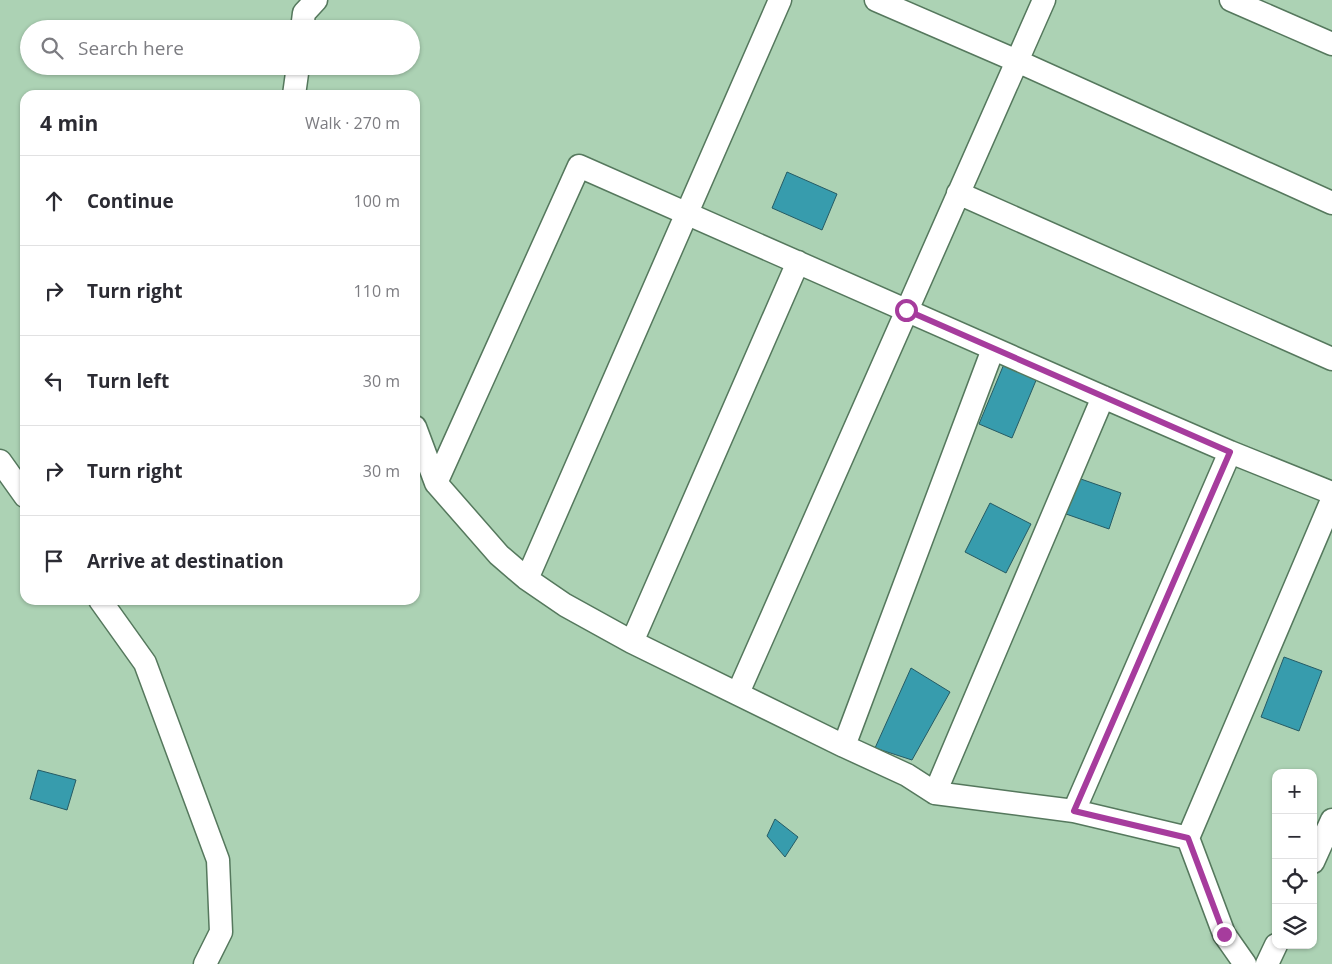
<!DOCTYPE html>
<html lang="en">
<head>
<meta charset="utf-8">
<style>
  body { margin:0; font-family:"Open Sans",sans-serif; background:#f2f2f3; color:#2b2b33 }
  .controls { position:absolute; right:15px; bottom:15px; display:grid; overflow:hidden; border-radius:10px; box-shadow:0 1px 4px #0004 }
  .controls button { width:45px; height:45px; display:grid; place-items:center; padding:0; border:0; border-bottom:1px solid #e1e1e2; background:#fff; color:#2b2b33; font:25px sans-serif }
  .stop { position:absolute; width:15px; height:15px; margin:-11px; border:4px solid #a63c9d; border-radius:50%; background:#fff }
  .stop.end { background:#a63c9d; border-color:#fff; box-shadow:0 1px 5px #0008 }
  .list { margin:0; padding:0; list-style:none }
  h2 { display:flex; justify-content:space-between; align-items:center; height:65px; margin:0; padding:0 20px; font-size:21px }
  h2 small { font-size:16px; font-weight:400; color:#7c7c81 }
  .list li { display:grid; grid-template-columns:32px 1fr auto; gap:15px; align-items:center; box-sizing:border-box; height:90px; padding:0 20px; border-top:1px solid #e1e1e2 }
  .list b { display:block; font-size:19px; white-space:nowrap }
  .list em { font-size:16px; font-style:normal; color:#7c7c81 }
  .icon { flex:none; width:28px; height:28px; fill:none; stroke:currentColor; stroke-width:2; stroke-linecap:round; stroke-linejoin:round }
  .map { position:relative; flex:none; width:1332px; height:964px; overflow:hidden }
  .search { position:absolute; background:#fff; box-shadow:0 1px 4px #0004; left:20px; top:20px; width:400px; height:55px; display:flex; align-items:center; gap:12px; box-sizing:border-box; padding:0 18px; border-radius:28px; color:#7c7c81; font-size:19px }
  .panel { position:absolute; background:#fff; box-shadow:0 1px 4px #0004; left:20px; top:90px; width:400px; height:515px; border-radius:15px }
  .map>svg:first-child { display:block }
  .building { fill:#379cad; stroke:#265b64 }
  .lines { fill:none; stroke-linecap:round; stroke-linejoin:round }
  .street-casing { stroke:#55785d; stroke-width:25 }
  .street { stroke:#fff; stroke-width:22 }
  .route { stroke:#a63c9d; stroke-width:6 }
</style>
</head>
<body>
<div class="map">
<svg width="1332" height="964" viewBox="0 0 1332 964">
  <rect width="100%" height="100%" fill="#acd2b4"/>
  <path class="building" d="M787,172L837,194L822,230L772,208Z
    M1004,364L1037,378L1012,438L979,424Z
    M1078,478L1121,493L1109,529L1066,514Z
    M990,503L1031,524L1006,573L965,552Z
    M1284,657L1322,671L1299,731L1261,717Z
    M911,668L950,692L912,760L875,748Z
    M38,770L76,780L67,810L30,799Z
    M775,819L798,837L785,857L767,836Z"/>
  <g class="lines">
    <g class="street-casing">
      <path id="street" d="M876,0L1017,61L1332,203
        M1231,0L1332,44
        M302,29L304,13L316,0
        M294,95L298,66
        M958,193L1332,359
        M415,427L436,483L499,555L527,579L565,605L632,642L844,746L907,775L935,793L1074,811L1188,838
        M0,461L25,496
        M436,483L579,166L1103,397L1230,452L1332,493
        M527,579L780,0
        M100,600L145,663L218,860L221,932L205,964
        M632,642L798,262
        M738,693L1044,0
        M844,746L993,349
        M935,793L1103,397
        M1074,811L1230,452
        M1313,862L1332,820
        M1245,964L1224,934L1188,838L1332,500
        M1267,964L1276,945"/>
    </g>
    <use href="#street" class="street"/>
  </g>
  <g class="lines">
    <path class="route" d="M906,310L1230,452L1074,811L1188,838L1224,934"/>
  </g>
</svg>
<div class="controls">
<button>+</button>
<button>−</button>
<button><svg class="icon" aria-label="locate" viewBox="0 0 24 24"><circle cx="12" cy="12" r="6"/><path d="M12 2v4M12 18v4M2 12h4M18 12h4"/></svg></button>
<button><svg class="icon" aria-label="layers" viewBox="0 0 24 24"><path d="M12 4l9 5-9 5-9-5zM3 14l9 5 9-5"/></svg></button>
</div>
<div class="stop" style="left:906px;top:310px"></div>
<div class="stop end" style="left:1224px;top:934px"></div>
<div class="search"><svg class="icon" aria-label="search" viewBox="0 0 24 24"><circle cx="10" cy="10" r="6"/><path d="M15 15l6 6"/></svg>Search here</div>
<section class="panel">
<h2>4 min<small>Walk · 270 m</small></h2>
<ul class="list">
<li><svg class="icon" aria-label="ahead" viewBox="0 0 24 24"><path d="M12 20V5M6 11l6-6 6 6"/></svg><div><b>Continue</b></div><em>100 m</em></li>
<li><svg class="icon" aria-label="right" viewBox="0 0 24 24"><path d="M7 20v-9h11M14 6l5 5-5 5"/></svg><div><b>Turn right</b></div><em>110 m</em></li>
<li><svg class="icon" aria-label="left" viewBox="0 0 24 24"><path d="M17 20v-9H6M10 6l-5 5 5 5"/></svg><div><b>Turn left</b></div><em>30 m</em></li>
<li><svg class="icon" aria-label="right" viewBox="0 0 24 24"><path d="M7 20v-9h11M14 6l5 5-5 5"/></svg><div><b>Turn right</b></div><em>30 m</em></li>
<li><svg class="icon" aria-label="arrive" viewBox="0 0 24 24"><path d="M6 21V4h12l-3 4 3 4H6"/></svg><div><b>Arrive at destination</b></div></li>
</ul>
</section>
</div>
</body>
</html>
